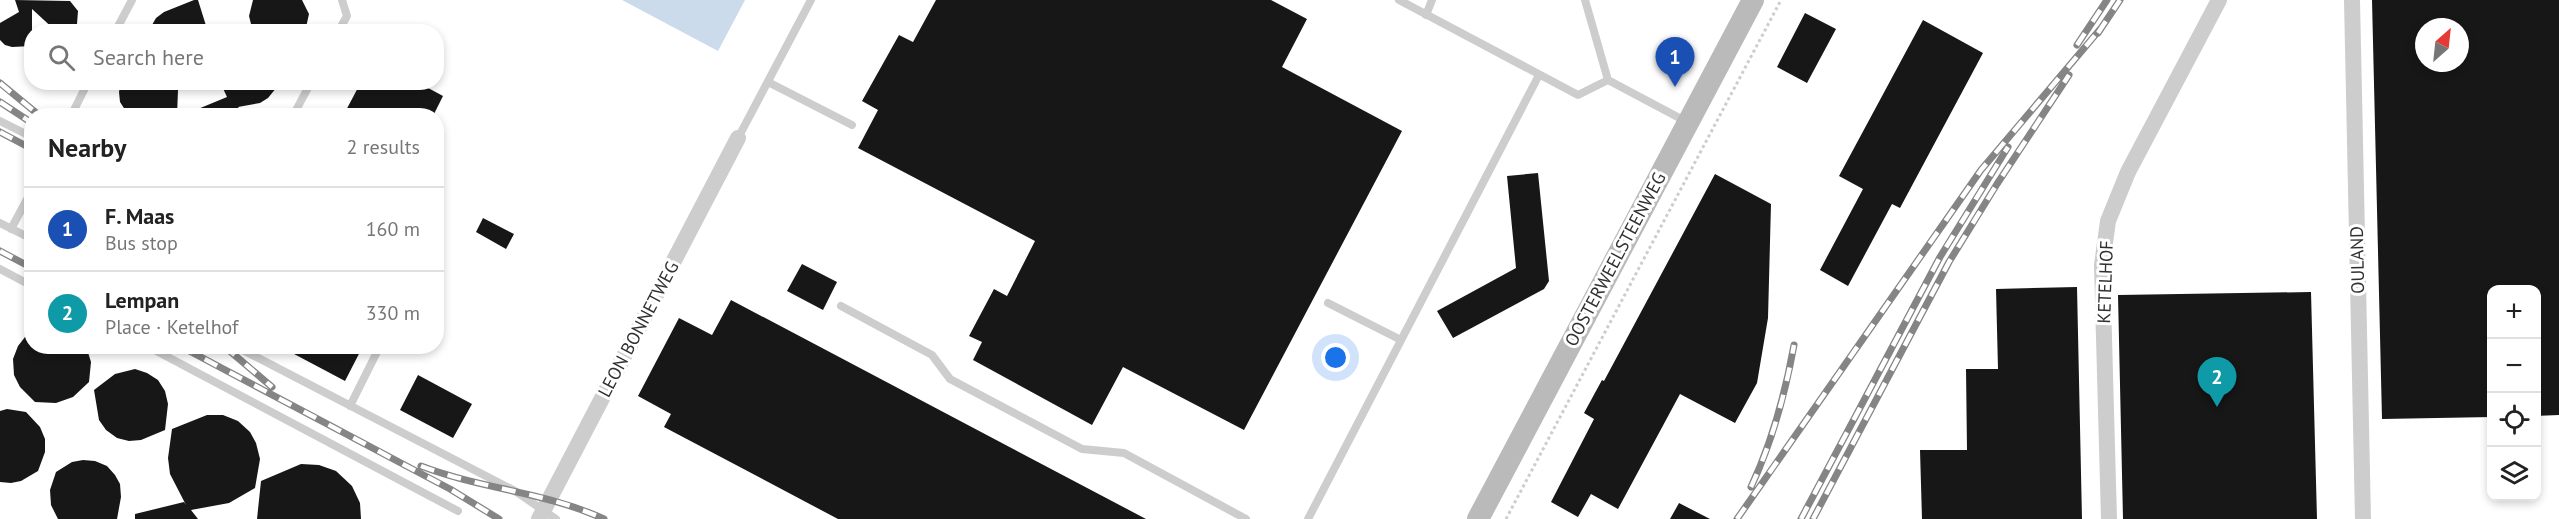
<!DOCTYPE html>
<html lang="en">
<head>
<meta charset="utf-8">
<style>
  body { margin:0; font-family:"PT Sans",sans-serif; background:#f6f6f6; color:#222 }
  .controls { position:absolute; right:18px; bottom:18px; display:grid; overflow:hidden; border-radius:12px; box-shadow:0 3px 9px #0003 }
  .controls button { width:54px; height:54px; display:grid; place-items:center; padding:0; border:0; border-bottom:2px solid #e0e0e0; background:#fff; color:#222; font:30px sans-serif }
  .compass { position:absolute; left:2415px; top:18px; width:54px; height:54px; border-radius:50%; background:#fff; box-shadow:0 3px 9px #0003; rotate:27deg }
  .you { position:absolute; left:1336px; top:358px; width:21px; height:21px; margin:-15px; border:4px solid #fff; border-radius:50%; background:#1a73e8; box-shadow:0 0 0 9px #1a73e833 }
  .badge { display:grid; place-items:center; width:39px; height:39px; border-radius:50%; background:#7c3aed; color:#fff; font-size:20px; font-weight:700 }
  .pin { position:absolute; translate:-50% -50px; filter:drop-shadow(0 2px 3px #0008) }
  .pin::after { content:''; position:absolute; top:32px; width:21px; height:18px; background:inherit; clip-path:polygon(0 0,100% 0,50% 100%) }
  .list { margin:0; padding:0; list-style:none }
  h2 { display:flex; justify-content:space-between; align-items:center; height:78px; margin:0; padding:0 24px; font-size:26px }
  h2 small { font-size:20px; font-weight:400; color:#767676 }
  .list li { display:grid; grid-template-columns:39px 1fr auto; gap:18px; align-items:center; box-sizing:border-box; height:84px; padding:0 24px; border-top:2px solid #e0e0e0 }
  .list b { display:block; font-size:22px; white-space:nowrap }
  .list p { margin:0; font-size:20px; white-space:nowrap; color:#767676 }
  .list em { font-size:20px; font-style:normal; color:#767676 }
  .icon { flex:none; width:33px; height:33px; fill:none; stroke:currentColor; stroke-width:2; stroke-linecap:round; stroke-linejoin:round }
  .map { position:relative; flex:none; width:2559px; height:519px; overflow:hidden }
  .search { position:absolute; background:#fff; box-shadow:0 3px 9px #0003; left:24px; top:24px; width:420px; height:66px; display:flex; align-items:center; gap:15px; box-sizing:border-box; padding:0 21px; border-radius:24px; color:#767676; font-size:22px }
  .panel { position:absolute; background:#fff; box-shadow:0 3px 9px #0003; left:24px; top:108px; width:420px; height:246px; border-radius:24px }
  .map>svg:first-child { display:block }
  .water { fill:#ccdbeb }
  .building { fill:#171717; fill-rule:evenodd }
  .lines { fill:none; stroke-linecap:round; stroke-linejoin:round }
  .path { stroke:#cdcdcd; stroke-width:3; stroke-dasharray:3 3; stroke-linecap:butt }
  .lane { stroke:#cdcdcd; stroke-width:8 }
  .street { stroke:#cdcdcd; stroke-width:16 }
  .secondary { stroke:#bababa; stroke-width:22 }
  .rail-casing { stroke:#858585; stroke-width:7 }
  .rail { stroke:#fff; stroke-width:4.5; stroke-dasharray:14; stroke-linecap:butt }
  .labels { text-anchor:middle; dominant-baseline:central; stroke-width:6; stroke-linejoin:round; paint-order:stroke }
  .street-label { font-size:18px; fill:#303030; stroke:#fff }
</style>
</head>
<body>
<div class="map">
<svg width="2559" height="519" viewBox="0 0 2559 519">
  <rect width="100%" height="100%" fill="#fff"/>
  <path class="water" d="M622,0H745L718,51Z"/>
  <path class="building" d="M15,0L70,1L78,11L77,24L68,32H57L32,9V46L12,47L5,45L0,40V23L19,12Z
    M194,0H198L208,32H148L156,18L164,12Z
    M253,0H302L309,14L305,32H253L249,16Z
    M936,0H1271L1307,19L1282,67L1402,131L1244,430L1123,367L1092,425L973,360L982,342L969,336L994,289L1007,296L1035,241L858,148L878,110L862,101L899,35L913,42Z
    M2372,0H2559V415L2536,416V290H2492V417L2382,419ZM2424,27H2460V63H2424Z
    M1805,13L1836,29L1807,83L1777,67Z
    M1923,20L1983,53L1900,208L1892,204L1848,286L1820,270L1863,189L1839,176Z
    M121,82H176L178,90L177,116H129L120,102L119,92Z
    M220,82H281L268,98L260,103L238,107L244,116H181L227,97Z
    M361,82H417L443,96L433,116H343Z
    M1538,173L1549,281L1544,289L1453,338L1437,311L1516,268L1507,176Z
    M1715,174L1771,204L1768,318L1757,383L1735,423L1680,394L1618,509L1591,494L1578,517L1551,502L1594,419L1584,413L1602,380L1604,381Z
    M483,218L514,234L506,249L476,232Z
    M802,264L837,282L823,310L787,291Z
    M2077,287L2082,519H1922L1920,450H1967L1966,369H1998L1996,289Z
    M2311,292L2317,519H2123L2118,295Z
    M731,300L1146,519H838L664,427L671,414L638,396L679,318L712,335Z
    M32,328V346H86L91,362L89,382L73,397L56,403L35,402L20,387L14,375L13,359L18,346Z
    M279,346H363L345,381Z
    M135,369L147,373L158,380L165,391L168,404L165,430L141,440L129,441L117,438L106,430L99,420L94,390L115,374Z
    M418,375L472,404L453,438L400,410Z
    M7,409L26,412L40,427L45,439V452L38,471L21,481L11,483L0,482V411Z
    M207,415H223L238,421L250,432L256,443L260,459L255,488L229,503L191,510L198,519H135V514L184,502L186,505L170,474L168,458L172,429Z
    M83,460L95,461L107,466L115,475L120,484L121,497L117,519H58L51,505L50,490L56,472L72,462Z
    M301,464L319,465L336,471L352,486L360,503L361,519H257L261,481Z
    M1679,503L1710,519H1670Z"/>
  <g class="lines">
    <path class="path" d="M1506,519L1781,0"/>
    <path class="lane" d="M1399,0L1578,95L1608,80
      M1585,0L1608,80L1687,122
      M1426,15L1432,0
      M115,32L132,0
      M338,32L347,16L342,0
      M768,82L852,125
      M71,116L88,82
      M293,116L311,82
      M0,121L32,137
      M738,138L811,0
      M0,223L32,239
      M11,229L32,190
      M0,269L32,286
      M1328,303L1401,340
      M841,306L932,355L950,379L1082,449L1124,453L1246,519
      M147,346L458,511
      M235,346L515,491L556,519
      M350,406L380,346
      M1308,519L1539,75"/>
    <path class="street" d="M2352,0L2363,519
      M539,519L738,138
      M2109,519L2102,265L2108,221L2128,172L2219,0"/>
    <path class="secondary" d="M1478,519L1753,0"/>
    <g class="rail-casing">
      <path id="rail" d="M2098,33L2120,0
        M2077,45L2107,0
        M0,83L40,116
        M0,102L32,123
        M0,132L32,149
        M0,251L32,268
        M180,346L450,489L499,519
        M224,346L272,387
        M421,466C481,489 546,492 604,519
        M1751,487C1772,442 1785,395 1794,345
        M1737,519L1981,170L2102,27
        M1801,519L1940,257L2008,147
        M1813,519L1949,262L1997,184L2069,75"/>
    </g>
    <use href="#rail" class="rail"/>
  </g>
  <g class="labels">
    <g class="street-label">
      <text transform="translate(1615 259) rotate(-62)">OOSTERWEELSTEENWEG</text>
      <text transform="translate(2357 260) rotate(-91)">OULAND</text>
      <text transform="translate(2105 282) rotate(-88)">KETELHOF</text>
      <text transform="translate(638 329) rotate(-62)">LEON BONNETWEG</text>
    </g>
  </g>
</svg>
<div class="controls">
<button>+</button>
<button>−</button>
<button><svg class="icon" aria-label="locate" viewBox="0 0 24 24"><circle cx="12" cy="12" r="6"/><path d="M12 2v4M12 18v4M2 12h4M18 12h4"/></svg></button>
<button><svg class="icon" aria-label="layers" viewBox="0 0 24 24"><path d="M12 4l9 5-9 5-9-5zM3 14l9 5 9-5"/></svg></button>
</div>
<svg class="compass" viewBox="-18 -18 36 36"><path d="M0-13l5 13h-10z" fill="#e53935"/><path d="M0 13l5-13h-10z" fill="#767676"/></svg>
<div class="you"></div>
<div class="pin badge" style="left:1675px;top:87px;background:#1a4fb4">1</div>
<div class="pin badge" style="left:2217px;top:407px;background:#0f9aa8">2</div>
<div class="search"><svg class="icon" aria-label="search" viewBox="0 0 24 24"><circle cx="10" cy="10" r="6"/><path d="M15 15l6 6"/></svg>Search here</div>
<section class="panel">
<h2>Nearby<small>2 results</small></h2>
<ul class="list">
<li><span class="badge" style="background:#1a4fb4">1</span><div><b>F. Maas</b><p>Bus stop</p></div><em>160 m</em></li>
<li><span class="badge" style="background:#0f9aa8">2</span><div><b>Lempan</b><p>Place · Ketelhof</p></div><em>330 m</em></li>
</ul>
</section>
</div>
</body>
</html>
